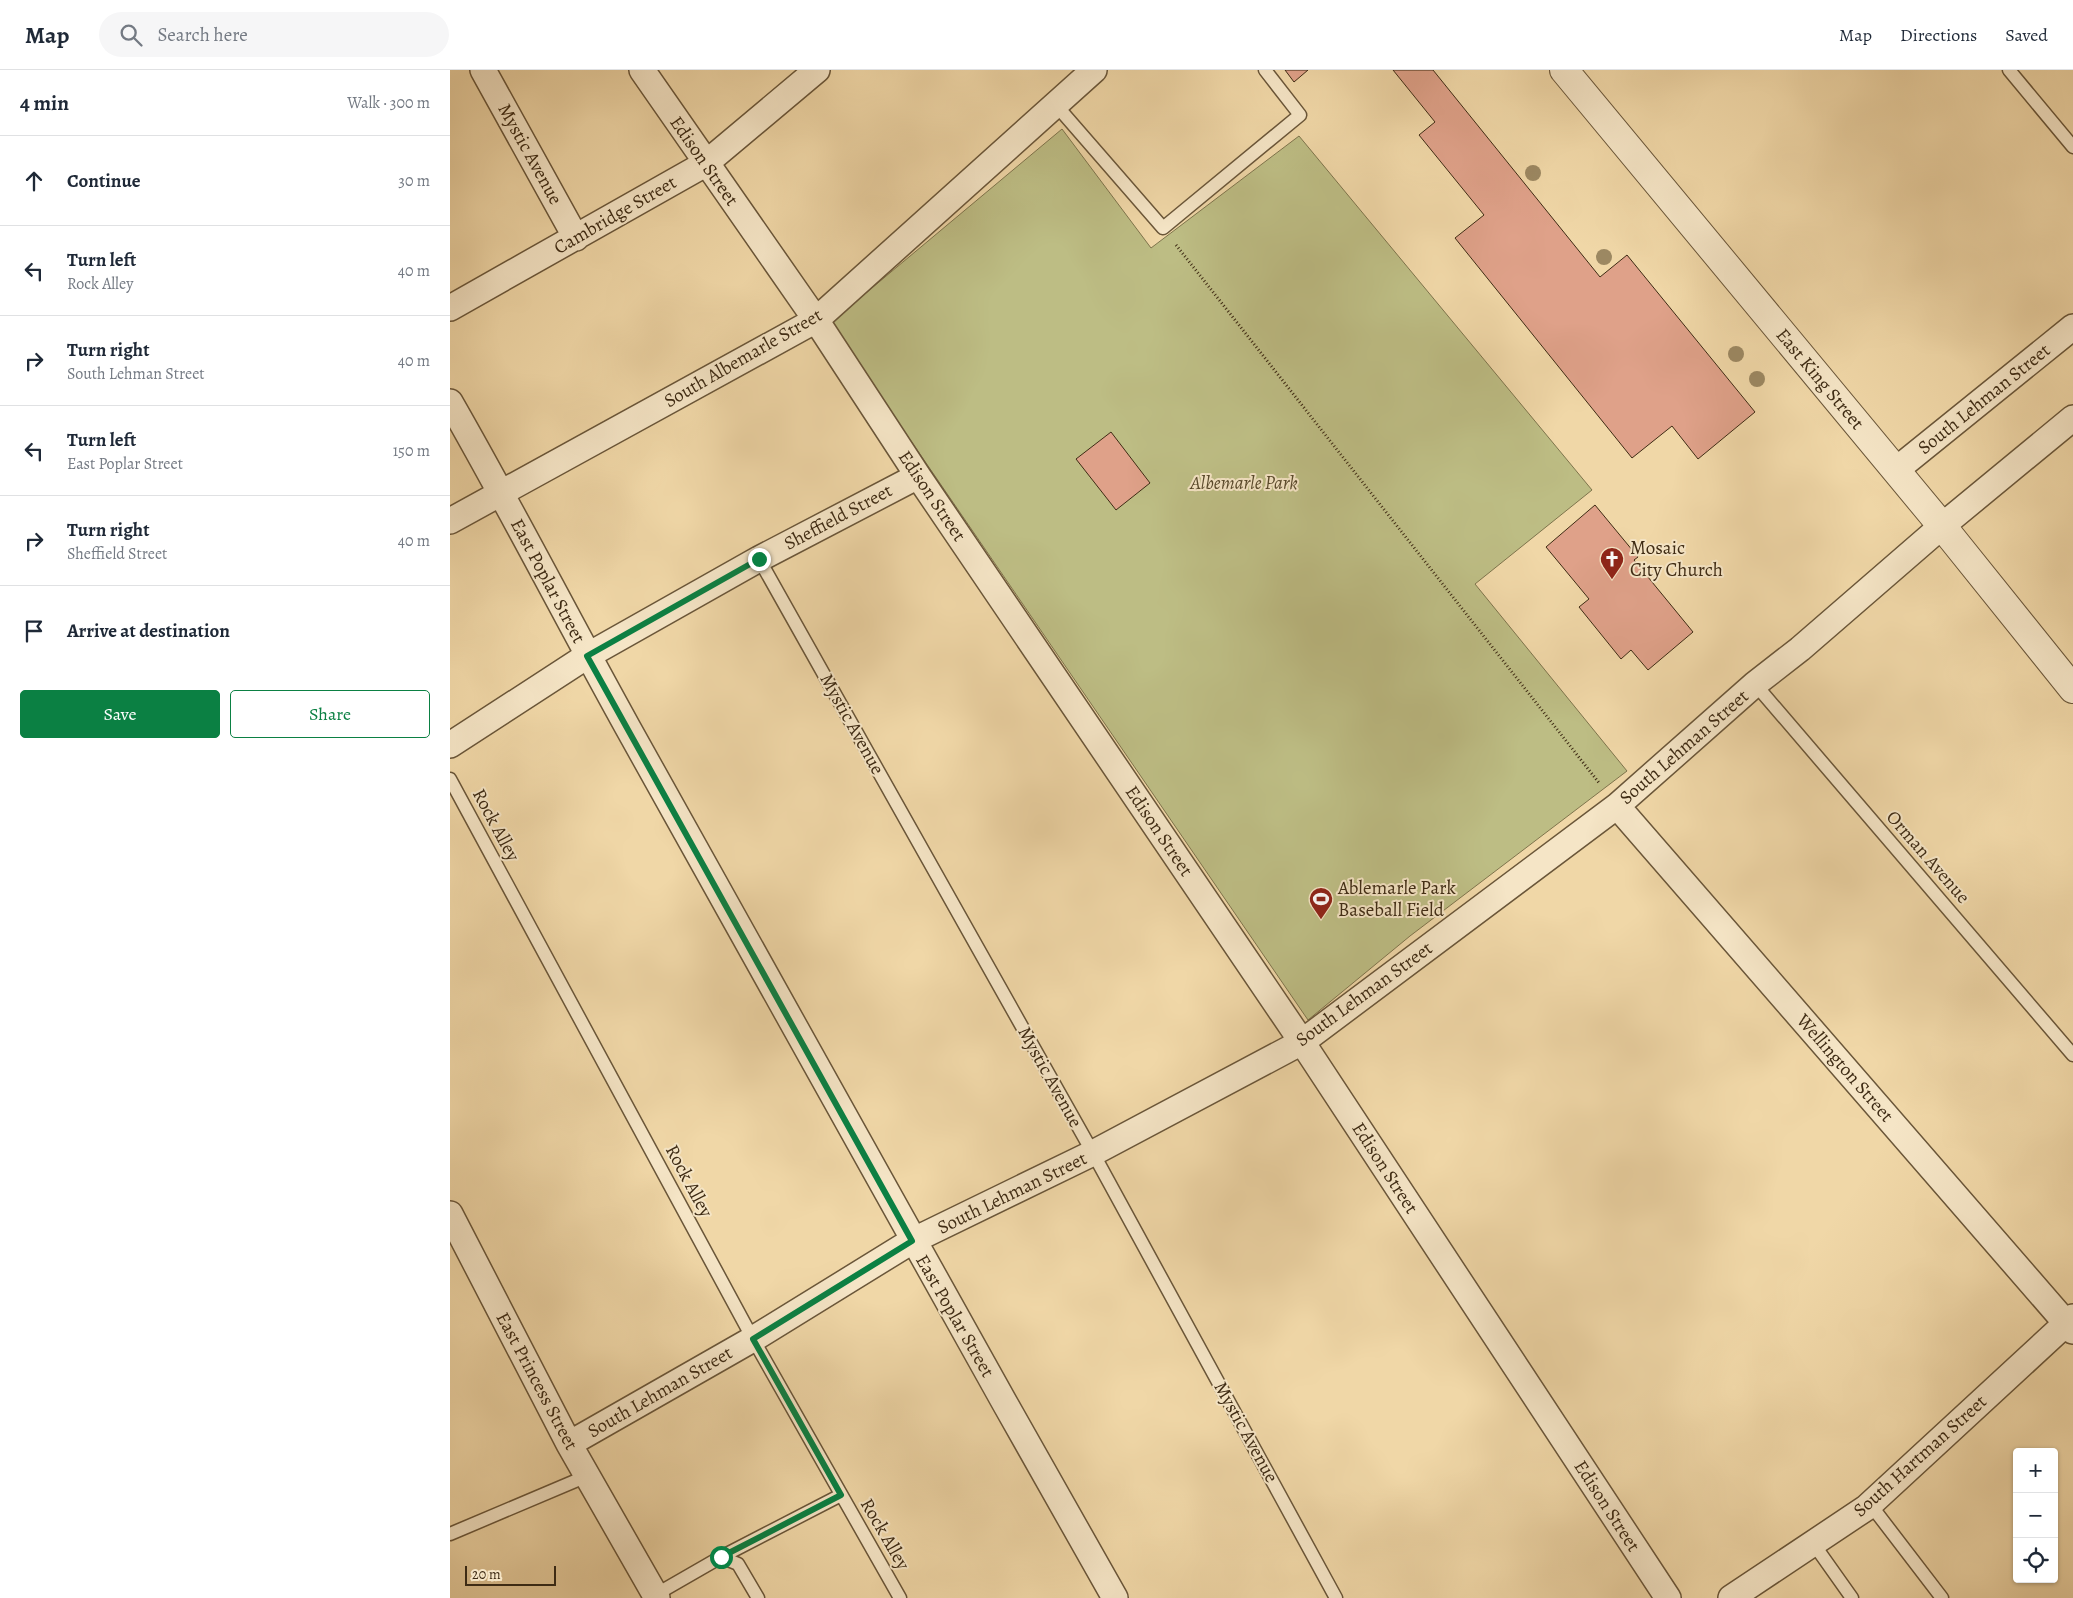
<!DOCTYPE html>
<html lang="en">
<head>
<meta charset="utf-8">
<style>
  body { margin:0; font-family:Alegreya,serif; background:#f6f6f7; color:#1f2937 }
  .controls { position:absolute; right:15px; bottom:15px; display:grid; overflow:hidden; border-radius:5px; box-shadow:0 1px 4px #0004 }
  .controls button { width:45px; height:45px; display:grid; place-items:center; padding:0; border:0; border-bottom:1px solid #e0e1e3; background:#fff; color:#1f2937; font:25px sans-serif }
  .scale { position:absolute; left:15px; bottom:12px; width:91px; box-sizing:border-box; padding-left:5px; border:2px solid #3e2b14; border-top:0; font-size:14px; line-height:18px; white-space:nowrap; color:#3e2b14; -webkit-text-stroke:4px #f5e5c6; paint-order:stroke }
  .stop { position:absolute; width:15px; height:15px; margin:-11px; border:4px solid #0b8043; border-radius:50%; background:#fff }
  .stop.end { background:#0b8043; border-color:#fff; box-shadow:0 1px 5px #0008 }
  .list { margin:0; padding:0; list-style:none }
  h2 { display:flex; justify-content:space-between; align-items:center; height:65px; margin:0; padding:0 20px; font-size:21px }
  h2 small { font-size:16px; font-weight:400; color:#747a83 }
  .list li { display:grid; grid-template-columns:32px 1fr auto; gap:15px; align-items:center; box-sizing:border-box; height:90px; padding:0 20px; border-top:1px solid #e0e1e3 }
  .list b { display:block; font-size:19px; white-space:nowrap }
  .list p { margin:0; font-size:16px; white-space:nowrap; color:#747a83 }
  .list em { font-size:16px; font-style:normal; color:#747a83 }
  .actions { display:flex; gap:10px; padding:15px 20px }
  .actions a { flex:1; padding:11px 0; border:1px solid #0b8043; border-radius:5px; text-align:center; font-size:18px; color:#0b8043 }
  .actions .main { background:#0b8043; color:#fff }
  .icon { flex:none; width:28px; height:28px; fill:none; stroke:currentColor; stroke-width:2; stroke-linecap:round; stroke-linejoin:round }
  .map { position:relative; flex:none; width:1623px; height:1528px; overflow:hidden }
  header { display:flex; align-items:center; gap:30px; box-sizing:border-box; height:70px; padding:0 25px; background:#fff; border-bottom:1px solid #e0e1e3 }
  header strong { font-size:24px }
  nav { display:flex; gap:28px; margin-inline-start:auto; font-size:18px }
  .search { width:350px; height:45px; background:#f6f6f7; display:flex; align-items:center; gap:12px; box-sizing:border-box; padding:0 18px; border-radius:28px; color:#747a83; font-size:19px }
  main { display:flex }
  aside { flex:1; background:#fff }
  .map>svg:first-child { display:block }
  .green { fill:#bdbd84; stroke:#7e744c }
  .building { fill:#dfa189; stroke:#3e2b14 }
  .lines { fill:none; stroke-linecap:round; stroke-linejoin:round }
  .service-casing { stroke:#6a5639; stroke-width:15 }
  .minor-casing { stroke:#6a5639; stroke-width:28 }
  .tertiary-casing { stroke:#6a5639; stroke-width:30 }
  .path { stroke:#3e2b14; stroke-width:3; stroke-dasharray:1 2.5; stroke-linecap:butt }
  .service { stroke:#f5e5c6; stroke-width:12 }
  .minor { stroke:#f5e5c6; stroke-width:25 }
  .tertiary { stroke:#f5e5c6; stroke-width:28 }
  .tree { fill:#9c8862 }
  .route { stroke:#0b8043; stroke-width:6 }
  .labels { text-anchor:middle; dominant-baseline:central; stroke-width:4; stroke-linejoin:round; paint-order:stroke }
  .street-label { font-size:19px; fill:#3e2b14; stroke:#f5e5c6 }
  .park-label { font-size:19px; font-style:italic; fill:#57482a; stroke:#f5e5c6 }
  .poi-label { font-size:19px; fill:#3e2b14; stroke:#f5e5c6; text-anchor:start }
</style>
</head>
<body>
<header>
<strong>Map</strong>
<div class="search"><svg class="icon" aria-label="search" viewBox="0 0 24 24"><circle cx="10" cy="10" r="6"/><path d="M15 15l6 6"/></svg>Search here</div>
<nav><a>Map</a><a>Directions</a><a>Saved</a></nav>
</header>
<main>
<aside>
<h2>4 min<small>Walk · 300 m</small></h2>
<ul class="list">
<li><svg class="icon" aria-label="ahead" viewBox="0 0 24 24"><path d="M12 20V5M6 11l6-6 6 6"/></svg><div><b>Continue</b></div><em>30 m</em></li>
<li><svg class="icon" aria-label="left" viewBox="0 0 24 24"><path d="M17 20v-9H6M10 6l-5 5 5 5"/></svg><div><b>Turn left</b><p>Rock Alley</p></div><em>40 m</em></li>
<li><svg class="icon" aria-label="right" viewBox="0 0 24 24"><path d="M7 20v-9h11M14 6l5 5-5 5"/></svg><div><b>Turn right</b><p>South Lehman Street</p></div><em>40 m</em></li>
<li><svg class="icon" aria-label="left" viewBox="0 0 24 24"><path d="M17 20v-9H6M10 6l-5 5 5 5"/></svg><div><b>Turn left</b><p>East Poplar Street</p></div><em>150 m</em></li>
<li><svg class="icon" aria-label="right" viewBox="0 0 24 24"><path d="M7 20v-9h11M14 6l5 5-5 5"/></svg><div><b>Turn right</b><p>Sheffield Street</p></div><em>40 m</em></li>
<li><svg class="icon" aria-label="arrive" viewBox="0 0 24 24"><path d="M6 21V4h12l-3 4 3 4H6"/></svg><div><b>Arrive at destination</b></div></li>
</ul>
<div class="actions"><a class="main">Save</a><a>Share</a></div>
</aside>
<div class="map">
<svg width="1623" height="1528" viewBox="0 0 1623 1528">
  <rect width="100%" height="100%" fill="#f0d7a7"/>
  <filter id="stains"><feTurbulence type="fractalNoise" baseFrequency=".004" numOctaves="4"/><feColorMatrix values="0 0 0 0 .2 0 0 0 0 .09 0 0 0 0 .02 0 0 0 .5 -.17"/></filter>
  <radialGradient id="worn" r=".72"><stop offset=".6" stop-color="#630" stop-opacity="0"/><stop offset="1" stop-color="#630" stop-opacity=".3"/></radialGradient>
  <path class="green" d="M612,59L701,178L849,66L1142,420L1025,514L1177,701L960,866L858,950L380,253Z"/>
  <path class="building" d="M835,0H858L844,12Z
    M943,0H983L1150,207L1177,185L1305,342L1248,389L1222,356L1182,388L1005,168L1034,145L969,65L985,52Z
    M661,362L700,413L666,440L626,389Z
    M1145,435L1188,487L1184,490L1243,562L1198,600L1181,580L1171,589L1129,537L1139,529L1096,477Z"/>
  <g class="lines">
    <g class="service-casing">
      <path id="service" d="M1559,0L1623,77
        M606,35L713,158L850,45L815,0
        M309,489L643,1083L886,1528
        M1305,614L1623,985
        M0,709L303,1269L450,1528
        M1420,1434L1492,1528
        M0,1464L137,1406
        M1363,1473L1402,1528
        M271,1487L391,1425
        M205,1525L271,1487L288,1494L308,1528"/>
    </g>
    <g class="minor-casing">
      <path id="minor" d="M33,0L126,168
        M192,0L366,250L468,406L852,972L1218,1528
        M0,238L255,94L367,0
        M0,332C62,440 118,550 178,658C339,949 501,1239 665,1528
        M1446,400L1623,257
        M0,451L366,250L644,0
        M0,675L137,586L309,489L468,406
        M1167,736L1623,1261
        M0,1144L119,1374L207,1528
        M119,1374L303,1269L462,1171L643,1083L852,972L1167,736L1305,614L1350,579L1492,456L1623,348
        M1281,1528L1416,1438L1623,1247"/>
    </g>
    <g class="tertiary-casing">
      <path id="tertiary" d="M1114,0L1492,456L1623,619"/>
    </g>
    <path class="path" d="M726,175L1150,714"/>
    <use href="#service" class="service"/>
    <use href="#minor" class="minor"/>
    <use href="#tertiary" class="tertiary"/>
  </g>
  <g class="tree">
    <circle cx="1083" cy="103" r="8"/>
    <circle cx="1154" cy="187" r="8"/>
    <circle cx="1286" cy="284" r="8"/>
    <circle cx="1307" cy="309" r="8"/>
  </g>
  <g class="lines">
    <path class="route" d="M271,1487L391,1425L303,1269L462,1171L137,586L309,489"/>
  </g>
  <defs>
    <g id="church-pin" transform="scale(1.25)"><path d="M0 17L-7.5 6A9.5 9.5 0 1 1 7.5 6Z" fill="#8f2418" stroke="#f5e5c6"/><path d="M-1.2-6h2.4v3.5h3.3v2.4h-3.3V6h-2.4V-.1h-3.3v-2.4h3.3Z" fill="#fff"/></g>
    <g id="stadium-pin" transform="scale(1.25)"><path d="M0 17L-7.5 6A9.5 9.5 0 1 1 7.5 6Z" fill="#8f2418" stroke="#f5e5c6"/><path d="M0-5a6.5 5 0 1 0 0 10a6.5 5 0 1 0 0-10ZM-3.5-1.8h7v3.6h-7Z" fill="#fff"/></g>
  </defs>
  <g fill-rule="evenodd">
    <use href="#church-pin" x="1162" y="489"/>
    <use href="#stadium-pin" x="871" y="829"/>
  </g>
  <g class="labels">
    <g class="street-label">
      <text transform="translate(80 84) rotate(61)">Mystic Avenue</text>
      <text transform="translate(254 91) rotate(55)">Edison Street</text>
      <text transform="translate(165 145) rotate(-30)">Cambridge Street</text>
      <text transform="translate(293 288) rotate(-30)">South Albemarle Street</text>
      <text transform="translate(1370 309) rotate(50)">East King Street</text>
      <text transform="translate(1534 329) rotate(-39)">South Lehman Street</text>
      <text transform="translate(482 426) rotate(56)">Edison Street</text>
      <text transform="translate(388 447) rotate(-28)">Sheffield Street</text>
      <text transform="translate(98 511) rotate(62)">East Poplar Street</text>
      <text transform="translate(402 654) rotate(61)">Mystic Avenue</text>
      <text transform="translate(1234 677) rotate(-41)">South Lehman Street</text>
      <text transform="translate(46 755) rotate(62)">Rock Alley</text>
      <text transform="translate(709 761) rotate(56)">Edison Street</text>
      <text transform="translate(1478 787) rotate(49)">Orman Avenue</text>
      <text transform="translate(914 924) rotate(-36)">South Lehman Street</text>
      <text transform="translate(1395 998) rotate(49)">Wellington Street</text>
      <text transform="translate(600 1007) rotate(61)">Mystic Avenue</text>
      <text transform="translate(935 1098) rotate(57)">Edison Street</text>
      <text transform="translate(239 1111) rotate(62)">Rock Alley</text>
      <text transform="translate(562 1123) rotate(-26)">South Lehman Street</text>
      <text transform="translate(505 1246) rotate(60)">East Poplar Street</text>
      <text transform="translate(87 1311) rotate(62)">East Princess Street</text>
      <text transform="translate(210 1322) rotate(-30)">South Lehman Street</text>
      <text transform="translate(796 1362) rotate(61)">Mystic Avenue</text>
      <text transform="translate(1470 1386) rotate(-42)">South Hartman Street</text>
      <text transform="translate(1157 1436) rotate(57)">Edison Street</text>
      <text transform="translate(435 1464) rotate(60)">Rock Alley</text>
    </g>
    <g class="park-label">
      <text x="794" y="413">Albemarle Park</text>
    </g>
    <g class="poi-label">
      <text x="1180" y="478">Mosaic<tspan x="1180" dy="22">City Church</tspan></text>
      <text x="888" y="818">Ablemarle Park<tspan x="888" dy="22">Baseball Field</tspan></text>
    </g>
  </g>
  <rect width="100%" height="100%" filter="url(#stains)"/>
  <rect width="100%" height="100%" fill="url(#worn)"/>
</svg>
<div class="controls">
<button>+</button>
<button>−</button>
<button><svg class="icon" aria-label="locate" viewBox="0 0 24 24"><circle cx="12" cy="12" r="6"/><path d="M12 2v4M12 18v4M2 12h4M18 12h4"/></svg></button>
</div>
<div class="scale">20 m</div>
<div class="stop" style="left:271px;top:1487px"></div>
<div class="stop end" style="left:309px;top:489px"></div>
</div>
</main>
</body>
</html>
